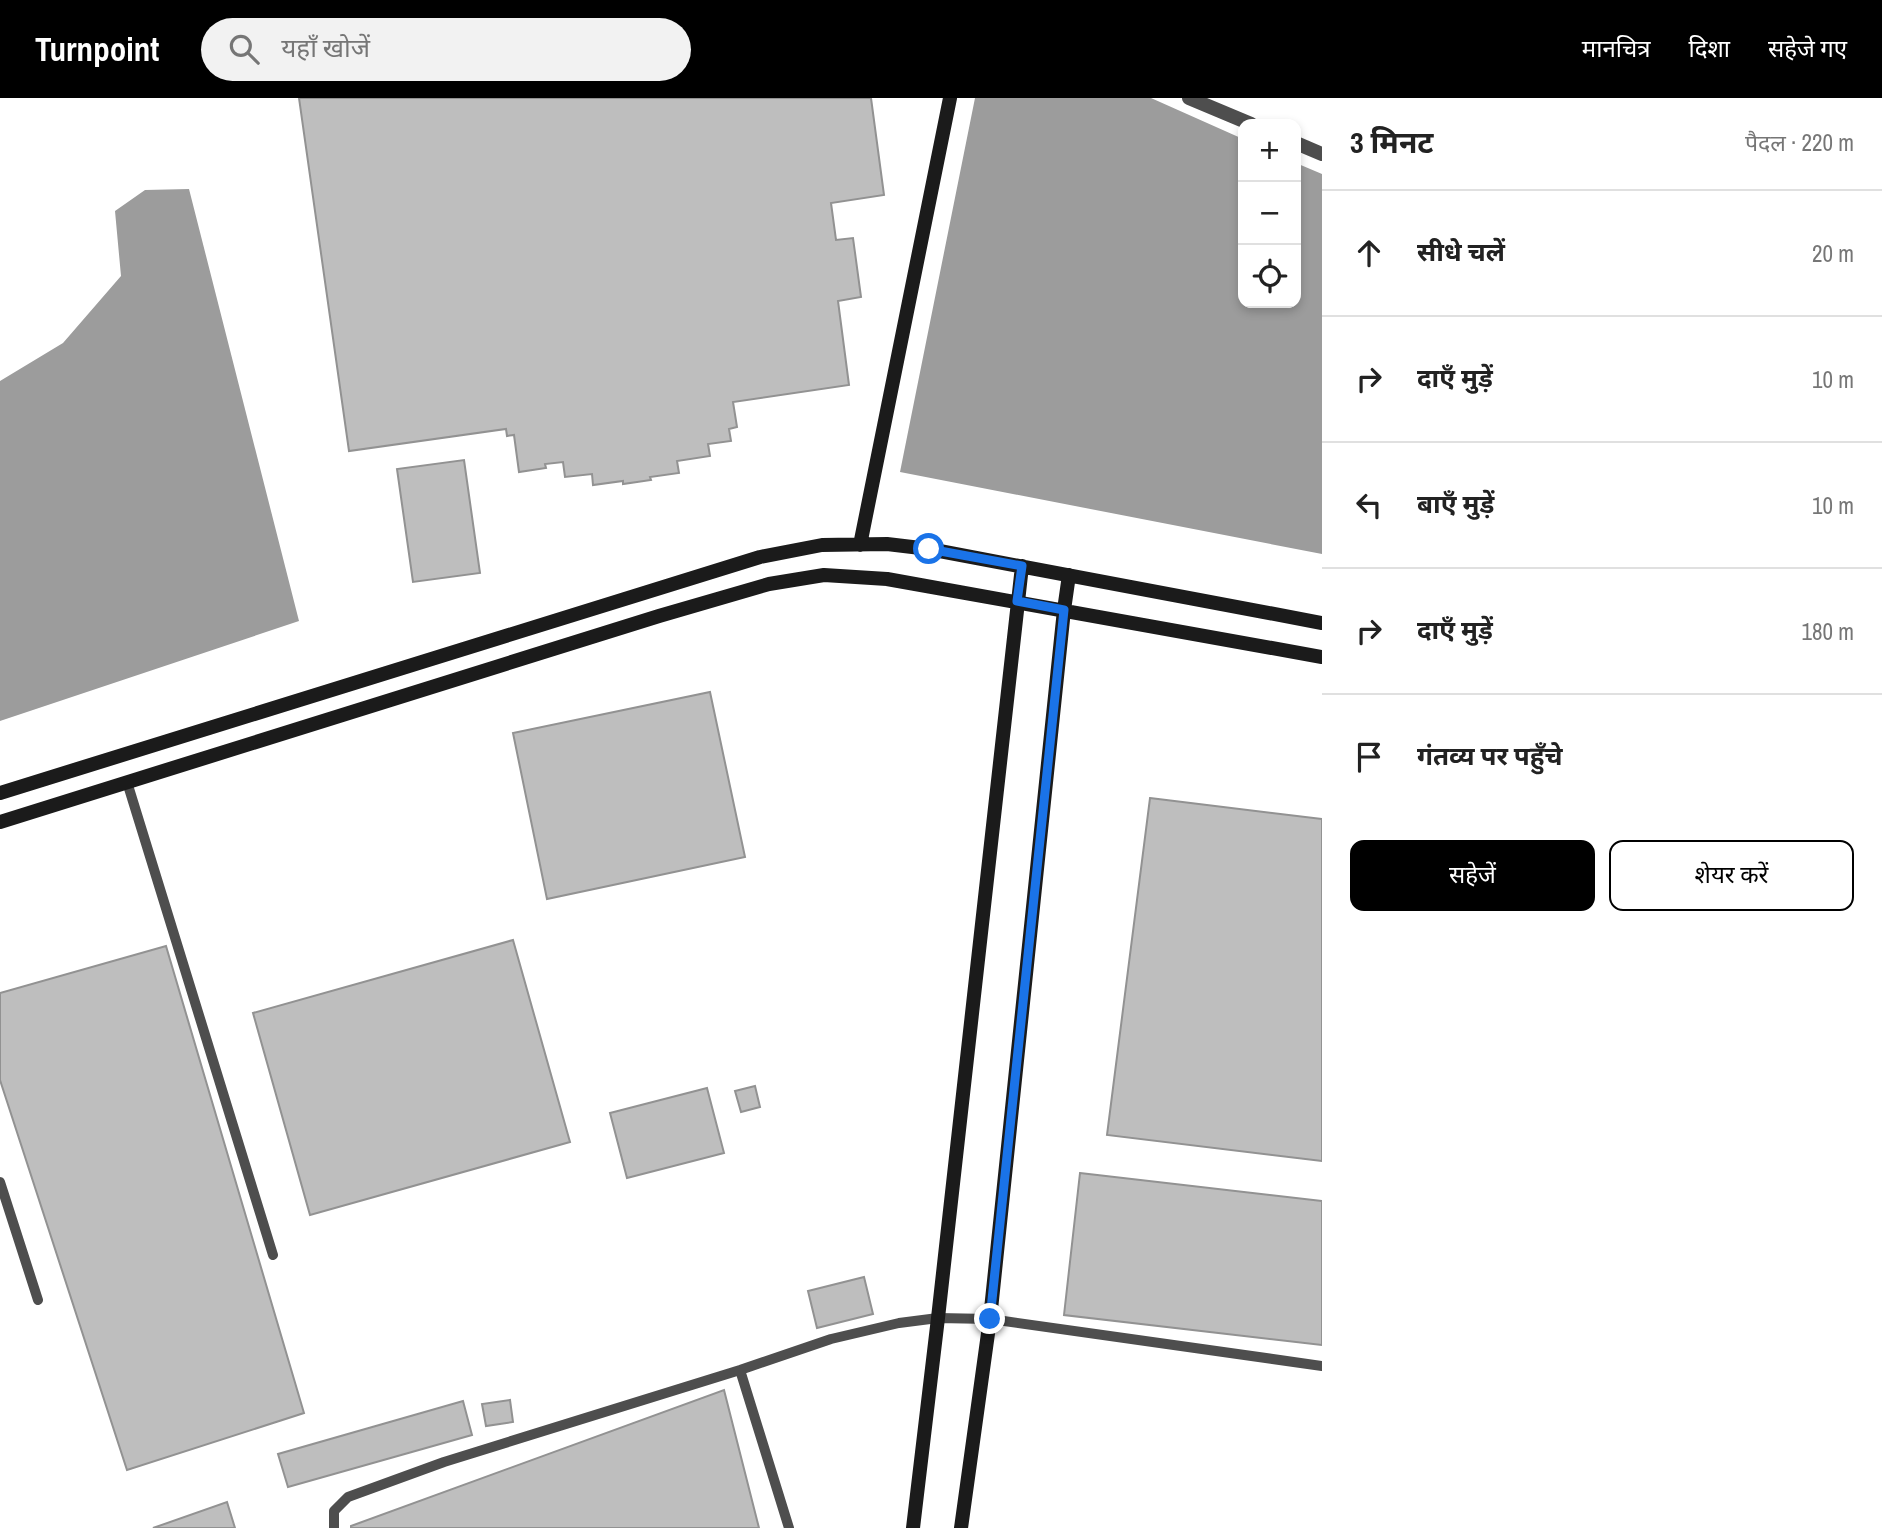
<!DOCTYPE html>
<html lang="hi">
<head>
<meta charset="utf-8">
<style>
  body { margin:0; font-family:"Archivo Narrow","Noto Sans Devanagari",sans-serif; background:#f2f2f2; color:#222 }
  .controls { position:absolute; right:21px; top:21px; display:grid; overflow:hidden; border-radius:14px; box-shadow:0 4px 10px #0003 }
  .controls button { width:63px; height:63px; display:grid; place-items:center; padding:0; border:0; border-bottom:2px solid #e0e0e0; background:#fff; color:#222; font:35px sans-serif }
  .stop { position:absolute; width:21px; height:21px; margin:-16px; border:5px solid #1a73e8; border-radius:50%; background:#fff }
  .stop.end { background:#1a73e8; border-color:#fff; box-shadow:0 2px 7px #0008 }
  .list { margin:0; padding:0; list-style:none }
  h2 { display:flex; justify-content:space-between; align-items:center; height:91px; margin:0; padding:0 28px; font-size:30px }
  h2 small { font-size:23px; font-weight:400; color:#767676 }
  .list li { display:grid; grid-template-columns:46px 1fr auto; gap:21px; align-items:center; box-sizing:border-box; height:126px; padding:0 28px; border-top:2px solid #e0e0e0 }
  .list b { display:block; font-size:26px; white-space:nowrap }
  .list em { font-size:23px; font-style:normal; color:#767676 }
  .actions { display:flex; gap:14px; padding:21px 28px }
  .actions a { flex:1; padding:16px 0; border:2px solid #000; border-radius:14px; text-align:center; font-size:24px; color:#000 }
  .actions .main { background:#000; color:#fff }
  .icon { flex:none; width:38px; height:38px; fill:none; stroke:currentColor; stroke-width:2; stroke-linecap:round; stroke-linejoin:round }
  .map { position:relative; flex:none; width:1322px; height:1430px; overflow:hidden }
  header { display:flex; align-items:center; gap:42px; box-sizing:border-box; height:98px; padding:0 35px; background:#000; color:#fff }
  header strong { font-size:33px }
  nav { display:flex; gap:38px; margin-inline-start:auto; font-size:24px }
  .search { width:490px; height:63px; background:#f2f2f2; display:flex; align-items:center; gap:18px; box-sizing:border-box; padding:0 24px; border-radius:38px; color:#767676; font-size:26px }
  main { display:flex }
  aside { flex:1; background:#fff }
  .map>svg:first-child { display:block }
  .water { fill:#9c9c9c }
  .building { fill:#bebebe; stroke:#929292; stroke-width:2 }
  .lines { fill:none; stroke-linecap:round; stroke-linejoin:round }
  .lane { stroke:#4e4e4e; stroke-width:10 }
  .street { stroke:#4e4e4e; stroke-width:14 }
  .secondary { stroke:#1b1b1b; stroke-width:14 }
  .route { stroke:#1a73e8; stroke-width:9 }
</style>
</head>
<body>
<header>
<strong>Turnpoint</strong>
<div class="search"><svg class="icon" aria-label="search" viewBox="0 0 24 24"><circle cx="10" cy="10" r="6"/><path d="M15 15l6 6"/></svg>यहाँ खोजें</div>
<nav><a>मानचित्र</a><a>दिशा</a><a>सहेजे गए</a></nav>
</header>
<main>
<div class="map">
<svg width="1322" height="1430" viewBox="0 0 1322 1430">
  <rect width="100%" height="100%" fill="#fff"/>
  <path class="water" d="M975,0H1151L1243,41V205H1296V65L1322,76V456L900,374Z
    M189,91L299,523L0,623V283L63,245L121,178L115,113L145,92Z"/>
  <path class="building" d="M299,0H871L884,97L831,105L836,142L853,140L861,199L838,203L849,287L733,304L737,329L729,331L731,343L708,346L710,358L677,363L679,375L650,379L651,382L623,386V383L593,387L592,376L565,379L563,364L545,366L546,370L519,374L514,337L507,338L506,331L349,353Z
    M464,362L480,475L413,484L397,371Z
    M710,594L745,759L547,801L513,635Z
    M1150,700L1322,721V1063L1107,1037Z
    M513,842L570,1044L310,1117L253,915Z
    M166,848L304,1315L127,1372L0,982V895Z
    M755,988L760,1009L741,1014L735,993Z
    M707,990L724,1055L627,1080L610,1015Z
    M1080,1075L1322,1103V1247L1064,1217Z
    M864,1179L873,1216L817,1230L808,1193Z
    M724,1292L759,1430H351V1428Z
    M510,1302L513,1324L486,1328L482,1306Z
    M463,1303L472,1337L288,1389L278,1356Z
    M227,1404L235,1430H153Z"/>
  <g class="lines">
    <path class="lane" d="M127,684L273,1157
      M0,1084L38,1202
      M740,1272L789,1430
      M334,1430V1413L348,1399L444,1364L740,1272L831,1241L899,1225L938,1220L990,1221L1322,1268"/>
    <path class="street" d="M1189,0L1251,26
      M1296,45L1322,56"/>
    <path class="secondary" d="M860,447L950,0
      M0,695L760,459L822,447L887,446L929,451L1322,525
      M0,724L659,518L769,486L824,477L887,481L1322,559
      M913,1430L938,1220L1022,468
      M961,1430L990,1221L1064,512L1069,477"/>
  </g>
  <g class="lines">
    <path class="route" d="M929,451L1022,468L1017,503L1064,512L990,1221"/>
  </g>
</svg>
<div class="controls">
<button>+</button>
<button>−</button>
<button><svg class="icon" aria-label="locate" viewBox="0 0 24 24"><circle cx="12" cy="12" r="6"/><path d="M12 2v4M12 18v4M2 12h4M18 12h4"/></svg></button>
</div>
<div class="stop" style="left:929px;top:451px"></div>
<div class="stop end" style="left:990px;top:1221px"></div>
</div>
<aside>
<h2>3 मिनट<small>पैदल · 220 m</small></h2>
<ul class="list">
<li><svg class="icon" aria-label="ahead" viewBox="0 0 24 24"><path d="M12 20V5M6 11l6-6 6 6"/></svg><div><b>सीधे चलें</b></div><em>20 m</em></li>
<li><svg class="icon" aria-label="right" viewBox="0 0 24 24"><path d="M7 20v-9h11M14 6l5 5-5 5"/></svg><div><b>दाएँ मुड़ें</b></div><em>10 m</em></li>
<li><svg class="icon" aria-label="left" viewBox="0 0 24 24"><path d="M17 20v-9H6M10 6l-5 5 5 5"/></svg><div><b>बाएँ मुड़ें</b></div><em>10 m</em></li>
<li><svg class="icon" aria-label="right" viewBox="0 0 24 24"><path d="M7 20v-9h11M14 6l5 5-5 5"/></svg><div><b>दाएँ मुड़ें</b></div><em>180 m</em></li>
<li><svg class="icon" aria-label="arrive" viewBox="0 0 24 24"><path d="M6 21V4h12l-3 4 3 4H6"/></svg><div><b>गंतव्य पर पहुँचे</b></div></li>
</ul>
<div class="actions"><a class="main">सहेजें</a><a>शेयर करें</a></div>
</aside>
</main>
</body>
</html>
